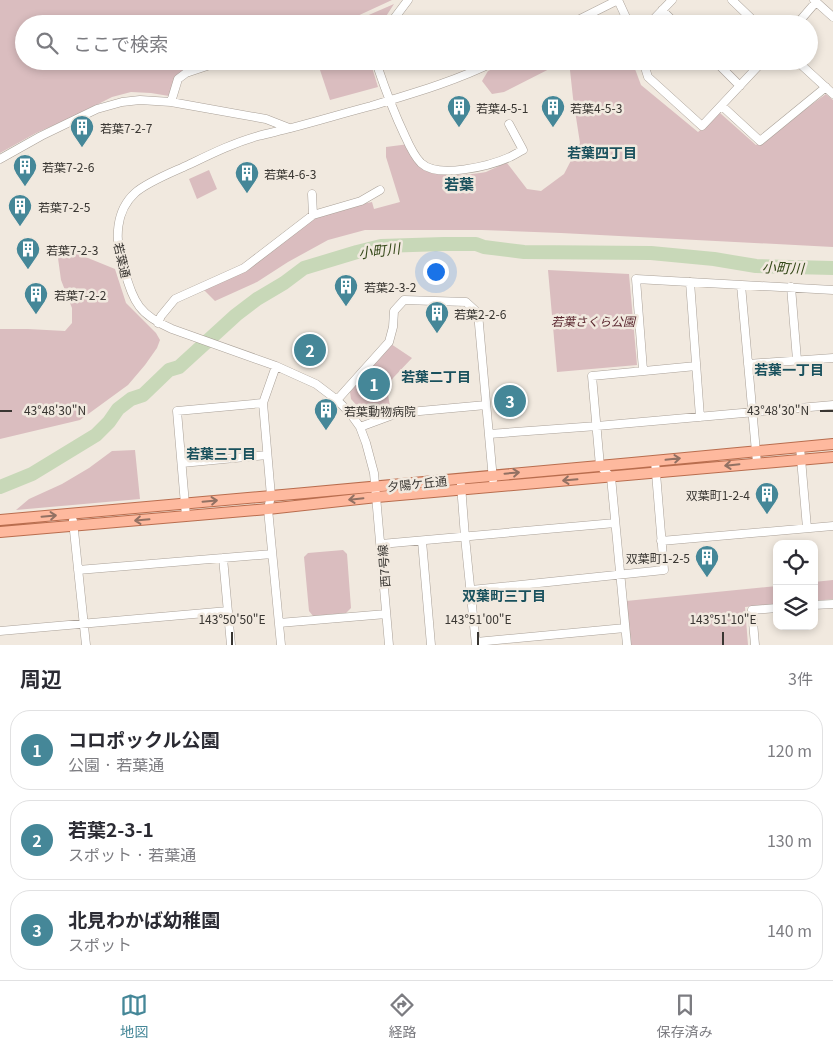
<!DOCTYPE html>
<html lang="ja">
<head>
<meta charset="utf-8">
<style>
  body { margin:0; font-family:Georgia,"Noto Sans JP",serif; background:#f2f2f3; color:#2b2b33 }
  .controls { position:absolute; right:15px; bottom:15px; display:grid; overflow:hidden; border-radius:10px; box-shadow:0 2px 8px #0003 }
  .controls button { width:45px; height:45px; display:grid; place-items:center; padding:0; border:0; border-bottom:1px solid #e1e1e2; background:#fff; color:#2b2b33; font:25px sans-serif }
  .you { position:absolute; left:435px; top:271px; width:18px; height:18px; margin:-12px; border:4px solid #fff; border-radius:50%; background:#1a73e8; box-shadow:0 0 0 8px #1a73e833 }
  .badge { display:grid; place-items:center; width:32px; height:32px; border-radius:50%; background:#458798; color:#fff; font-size:16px; font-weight:700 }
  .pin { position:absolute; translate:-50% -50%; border:2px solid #fff; box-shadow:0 1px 5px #0006 }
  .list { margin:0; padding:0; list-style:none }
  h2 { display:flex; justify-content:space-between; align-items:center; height:65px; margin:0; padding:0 20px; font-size:21px }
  h2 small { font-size:16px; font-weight:400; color:#7c7c81 }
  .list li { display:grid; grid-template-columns:32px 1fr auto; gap:15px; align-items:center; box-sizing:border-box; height:80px; margin:0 10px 10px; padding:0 10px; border:1px solid #e1e1e2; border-radius:20px }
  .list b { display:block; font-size:19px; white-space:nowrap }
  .list p { margin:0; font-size:16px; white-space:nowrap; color:#7c7c81 }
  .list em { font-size:16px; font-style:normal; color:#7c7c81 }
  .icon { flex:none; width:28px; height:28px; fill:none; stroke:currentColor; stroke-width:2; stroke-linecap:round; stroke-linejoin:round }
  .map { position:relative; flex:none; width:833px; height:645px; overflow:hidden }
  .search { position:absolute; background:#fff; box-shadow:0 2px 8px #0003; left:15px; right:15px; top:15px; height:55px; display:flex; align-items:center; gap:12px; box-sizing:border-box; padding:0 18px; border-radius:28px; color:#7c7c81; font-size:19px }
  .sheet { height:335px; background:#fff }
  nav { display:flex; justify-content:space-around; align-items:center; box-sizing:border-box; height:70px; border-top:1px solid #e1e1e2; background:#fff; font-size:14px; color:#7c7c81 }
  nav a { display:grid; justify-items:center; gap:2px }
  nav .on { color:#458798 }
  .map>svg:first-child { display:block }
  .green { fill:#dabdbf }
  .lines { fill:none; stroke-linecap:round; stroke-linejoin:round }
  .river { stroke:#c8d8b8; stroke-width:14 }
  .minor-casing { stroke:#aaa198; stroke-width:9 }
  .major-casing { stroke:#b96d4e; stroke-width:12 }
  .minor { stroke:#fff; stroke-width:8 }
  .major { stroke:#feb99e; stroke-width:10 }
  .oneway { stroke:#927163 }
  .ticks { fill:none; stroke:#393632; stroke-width:2 }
  .labels { text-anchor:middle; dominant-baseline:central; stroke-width:5; stroke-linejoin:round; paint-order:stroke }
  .poi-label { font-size:12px; fill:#393632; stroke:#f1e9df; text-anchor:start }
  .street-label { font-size:12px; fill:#393632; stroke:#f1e9df }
  .park-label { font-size:12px; font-style:italic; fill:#5a272f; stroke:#f1e9df }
  .neighbourhood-label { font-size:14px; font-weight:bold; fill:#1a515d; stroke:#f1e9df }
  .water-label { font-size:14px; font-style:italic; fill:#344818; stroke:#f1e9df }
  .quarter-label { font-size:15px; font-weight:bold; fill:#1a515d; stroke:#f1e9df }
  .ticks-label { font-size:12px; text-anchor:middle; fill:#393632; stroke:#f1e9df; stroke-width:5; stroke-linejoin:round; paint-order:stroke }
</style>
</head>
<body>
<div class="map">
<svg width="833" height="645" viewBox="0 0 833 645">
  <rect width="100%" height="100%" fill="#f1e9df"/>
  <path class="green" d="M0,0H392L340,24H24V61H216L177,75L169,96L151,93L131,92L112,97L75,116L36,133L0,153Z
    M394,4L381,24H348Z
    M317,61H370L378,87L330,100Z
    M509,61H565L504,92L492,94L482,81L488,71Z
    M569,61H632L641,85L698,132L720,113L756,145L826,94L833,100V247L561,233L482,230H365L328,240L288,262L257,282L215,301L204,290L315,215L346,207L372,202L374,209L400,202L386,157V147L409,144C412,152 414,162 421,168C432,178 472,175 486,172C493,169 500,165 507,163L527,189L541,191L564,174L580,143L573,98Z
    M209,170L217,189L197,199L189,179Z
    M61,247L115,269L126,303L156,333L160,340L157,348L145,365L128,385L80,420L0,439V329H28L65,331L72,323V308L61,280L58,258Z
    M548,270L629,274L637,365L557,372Z
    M391,344L412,358L393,378L387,389L391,412L368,418L351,399L350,392Z
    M135,450L140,499L16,510L29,499L62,484L89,468L112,451Z
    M343,550L347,554L351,608L346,613L313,616L309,611L304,557L308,553Z
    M833,580V599L814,601V582Z
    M777,586V604L745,607L748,645H630L626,601Z"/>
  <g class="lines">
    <path class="river" d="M0,487L32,474L96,435L109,422L118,409L131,399L143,395L169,370L179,367L236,315L257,299L284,283L304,268L357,252L381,246L444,244H476L484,247L524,252L651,253L714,259L756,266L833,268"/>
    <g class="minor-casing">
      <path id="minor" d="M618,0L629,24
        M732,0L757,24
        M814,0L833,17
        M662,10L676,24
        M390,24L408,0
        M570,24L618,0
        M649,24L672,0
        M797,24L816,2
        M377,61V65C385,89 394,113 405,136C409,145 414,156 421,163C438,179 490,166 510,157C514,155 519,152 523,150L509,124
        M643,61L648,77L702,126L763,61
        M715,61L740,86
        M797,61L833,94
        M171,102L178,79L186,73L222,61
        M722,106L760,141L826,87
        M0,159L41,136L97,109L122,102L140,100L171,102L266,119L289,128
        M312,194L313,215
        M690,282L700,417
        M741,285L757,463
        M791,287L797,360
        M158,323L161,316L175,299L244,268L313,215L361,201L380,190
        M748,364L833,358
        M276,366L263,403L271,496L268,509L281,645
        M643,370L636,279L833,290
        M337,400L389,342L393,327L394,311L404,300L466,302L478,313L493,480
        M360,427L398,413L486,405
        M489,434L597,426L833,405
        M800,447L807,528
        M182,463L267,455
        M461,485L465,537L476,645
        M186,516L177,411L263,403
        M73,521L86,645
        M422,541L431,645
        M661,541L833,526
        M381,544L615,523
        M223,558L231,645
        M78,570L272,554
        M471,590L664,570L655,461
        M814,605L833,604
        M279,623L386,614
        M0,631L228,611
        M476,642L625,628
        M389,645L374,473L366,443L360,427L350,413L337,400L316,384L276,366L172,329C135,313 134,300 122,264C115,240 115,211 135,193C147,182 173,172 188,165C211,154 233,143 258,136C269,133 280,131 291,128C318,121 344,113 371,106C414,93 456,81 496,61
        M627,645L611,477L600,466L592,376L696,366
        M755,645L752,610L777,608"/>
    </g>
    <g class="major-casing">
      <path id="major" d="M0,520C211,502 421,482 632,463C699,457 766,450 833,444
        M0,532L268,509L377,497L833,457"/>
    </g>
    <use href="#minor" class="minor"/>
    <use href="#major" class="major"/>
  </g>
  <defs><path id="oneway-shaft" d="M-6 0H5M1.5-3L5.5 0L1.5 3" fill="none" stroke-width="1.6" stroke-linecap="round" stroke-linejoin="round" transform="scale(1.25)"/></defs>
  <g class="oneway">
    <use href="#oneway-shaft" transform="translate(673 459) rotate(-6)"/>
    <use href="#oneway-shaft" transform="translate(732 465) rotate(174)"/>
    <use href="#oneway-shaft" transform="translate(512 473) rotate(-5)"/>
    <use href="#oneway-shaft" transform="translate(570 480) rotate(175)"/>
    <use href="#oneway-shaft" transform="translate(356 499) rotate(174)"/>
    <use href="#oneway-shaft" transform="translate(210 501) rotate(-5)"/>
    <use href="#oneway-shaft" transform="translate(49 516) rotate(-5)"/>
    <use href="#oneway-shaft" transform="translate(142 520) rotate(175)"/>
  </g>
  <path class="ticks" d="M0,411H12M820,411H833M232,632V645M478,632V645M723,632V645"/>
  <defs>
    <g id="building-pin" transform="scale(1.25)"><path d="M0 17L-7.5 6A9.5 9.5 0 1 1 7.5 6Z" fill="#458798" stroke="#f1e9df"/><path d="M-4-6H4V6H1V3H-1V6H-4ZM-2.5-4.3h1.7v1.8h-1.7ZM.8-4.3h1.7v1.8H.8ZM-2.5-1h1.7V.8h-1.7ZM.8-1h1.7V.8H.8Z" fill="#fff"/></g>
  </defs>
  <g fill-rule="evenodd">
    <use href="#building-pin" x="459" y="107"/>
    <use href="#building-pin" x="553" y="107"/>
    <use href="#building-pin" x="82" y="127"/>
    <use href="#building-pin" x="25" y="166"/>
    <use href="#building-pin" x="247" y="173"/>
    <use href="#building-pin" x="20" y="206"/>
    <use href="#building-pin" x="28" y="249"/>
    <use href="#building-pin" x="346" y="286"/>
    <use href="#building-pin" x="36" y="294"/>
    <use href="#building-pin" x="437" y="313"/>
    <use href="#building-pin" x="326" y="410"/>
    <use href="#building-pin" x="767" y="494"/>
    <use href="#building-pin" x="707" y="557"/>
  </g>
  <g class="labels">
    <g class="poi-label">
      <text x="476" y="107">若葉4-5-1</text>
      <text x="570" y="107">若葉4-5-3</text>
      <text x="100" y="127">若葉7-2-7</text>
      <text x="42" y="166">若葉7-2-6</text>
      <text x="264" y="173">若葉4-6-3</text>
      <text x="38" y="206">若葉7-2-5</text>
      <text x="46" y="249">若葉7-2-3</text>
      <text x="364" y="286">若葉2-3-2</text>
      <text x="54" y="294">若葉7-2-2</text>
      <text x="454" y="313">若葉2-2-6</text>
      <text x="344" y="410">若葉動物病院</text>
      <text x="750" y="494" text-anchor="end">双葉町1-2-4</text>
      <text x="690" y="557" text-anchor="end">双葉町1-2-5</text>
    </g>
    <g class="street-label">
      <text transform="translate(123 260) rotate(77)">若葉通</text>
      <text transform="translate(417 483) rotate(-6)">夕陽ケ丘通</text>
      <text transform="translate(383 566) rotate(-94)">西7号線</text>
    </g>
    <g class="park-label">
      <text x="593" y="320">若葉さくら公園</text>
    </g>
    <g class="neighbourhood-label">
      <text x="602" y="152">若葉四丁目</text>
      <text x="789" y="369">若葉一丁目</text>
      <text x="436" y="376">若葉二丁目</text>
      <text x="221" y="453">若葉三丁目</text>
      <text x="504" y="595">双葉町三丁目</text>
    </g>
    <g class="water-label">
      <text transform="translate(379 250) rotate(-7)">小町川</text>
      <text transform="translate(783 267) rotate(2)">小町川</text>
    </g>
    <g class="quarter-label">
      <text x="459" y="183">若葉</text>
    </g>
  </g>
  <g class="ticks-label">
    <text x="55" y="415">43°48'30"N</text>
    <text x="778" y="415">43°48'30"N</text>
    <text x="232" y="624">143°50'50"E</text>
    <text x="478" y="624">143°51'00"E</text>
    <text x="723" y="624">143°51'10"E</text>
  </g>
</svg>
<div class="controls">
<button><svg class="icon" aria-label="locate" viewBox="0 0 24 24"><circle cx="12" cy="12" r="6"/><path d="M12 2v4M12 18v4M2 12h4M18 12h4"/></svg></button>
<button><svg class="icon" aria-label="layers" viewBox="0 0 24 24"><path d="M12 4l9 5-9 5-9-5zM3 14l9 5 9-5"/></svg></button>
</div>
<div class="you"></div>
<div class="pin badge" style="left:374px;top:384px">1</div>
<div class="pin badge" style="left:310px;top:350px">2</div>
<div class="pin badge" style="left:510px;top:401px">3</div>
<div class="search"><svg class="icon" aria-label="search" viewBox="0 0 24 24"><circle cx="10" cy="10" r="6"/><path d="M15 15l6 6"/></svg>ここで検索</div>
</div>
<section class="sheet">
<h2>周辺<small>3件</small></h2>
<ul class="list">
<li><span class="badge">1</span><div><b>コロポックル公園</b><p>公園 · 若葉通</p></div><em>120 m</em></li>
<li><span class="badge">2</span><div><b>若葉2-3-1</b><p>スポット · 若葉通</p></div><em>130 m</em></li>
<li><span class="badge">3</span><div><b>北見わかば幼稚園</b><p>スポット</p></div><em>140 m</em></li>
</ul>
</section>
<nav>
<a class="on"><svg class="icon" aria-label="map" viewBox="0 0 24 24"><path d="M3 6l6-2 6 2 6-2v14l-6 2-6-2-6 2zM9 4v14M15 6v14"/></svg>地図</a>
<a><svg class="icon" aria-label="directions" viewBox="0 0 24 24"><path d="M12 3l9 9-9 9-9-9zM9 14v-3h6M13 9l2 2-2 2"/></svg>経路</a>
<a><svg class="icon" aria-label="saved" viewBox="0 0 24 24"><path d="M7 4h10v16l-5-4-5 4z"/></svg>保存済み</a>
</nav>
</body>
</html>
